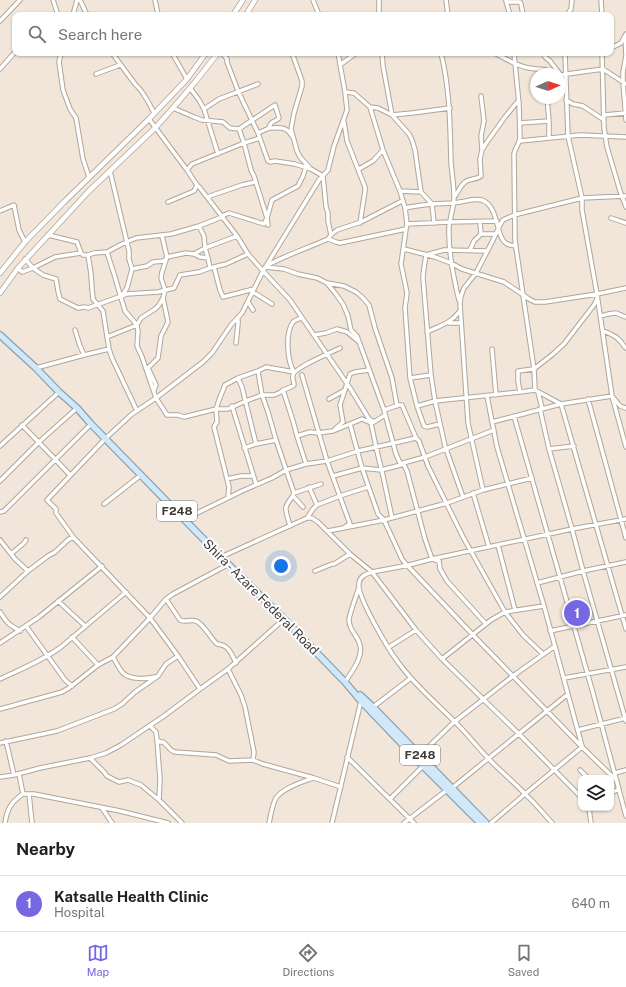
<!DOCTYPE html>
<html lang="en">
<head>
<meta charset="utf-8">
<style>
  body { margin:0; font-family:"Public Sans",sans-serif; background:#f6f6f6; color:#202124 }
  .controls { position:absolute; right:12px; bottom:12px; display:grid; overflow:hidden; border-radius:8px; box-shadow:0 1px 3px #0004 }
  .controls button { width:36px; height:36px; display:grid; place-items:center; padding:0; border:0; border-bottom:1px solid #e0e0e0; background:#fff; color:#202124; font:20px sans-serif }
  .compass { position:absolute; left:530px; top:68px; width:36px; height:36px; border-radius:50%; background:#fff; box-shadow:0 1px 3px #0004; rotate:87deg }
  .you { position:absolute; left:281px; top:566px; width:14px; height:14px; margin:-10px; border:3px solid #fff; border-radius:50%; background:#1a73e8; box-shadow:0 0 0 6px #1a73e833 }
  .badge { display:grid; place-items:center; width:26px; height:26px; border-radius:50%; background:#7668e3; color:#fff; font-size:13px; font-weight:700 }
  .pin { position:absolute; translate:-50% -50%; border:2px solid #fff; box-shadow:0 1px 4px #0006 }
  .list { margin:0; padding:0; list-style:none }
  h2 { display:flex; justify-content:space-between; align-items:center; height:52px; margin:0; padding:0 16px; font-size:17px }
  h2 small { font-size:13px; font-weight:400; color:#757577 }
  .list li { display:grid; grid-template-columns:26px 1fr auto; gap:12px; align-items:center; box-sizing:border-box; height:56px; padding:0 16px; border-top:1px solid #e0e0e0 }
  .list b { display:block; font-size:15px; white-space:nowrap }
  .list p { margin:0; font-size:13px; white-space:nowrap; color:#757577 }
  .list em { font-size:13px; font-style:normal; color:#757577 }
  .icon { flex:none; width:22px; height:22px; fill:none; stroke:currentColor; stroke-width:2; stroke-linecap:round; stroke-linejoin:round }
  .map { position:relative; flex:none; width:626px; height:823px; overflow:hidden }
  .search { position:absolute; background:#fff; box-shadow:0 1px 3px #0004; left:12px; right:12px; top:12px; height:44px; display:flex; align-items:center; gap:10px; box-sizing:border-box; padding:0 14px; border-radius:8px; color:#757577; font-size:15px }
  .sheet { height:108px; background:#fff }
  nav { display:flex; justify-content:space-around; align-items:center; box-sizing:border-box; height:56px; border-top:1px solid #e0e0e0; background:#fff; font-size:11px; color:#757577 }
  nav a { display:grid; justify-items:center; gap:2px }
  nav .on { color:#7668e3 }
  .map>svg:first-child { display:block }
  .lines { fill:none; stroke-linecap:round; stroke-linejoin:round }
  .minor-casing { stroke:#b0a699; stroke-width:5.5 }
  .tertiary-casing { stroke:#b0a699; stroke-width:6 }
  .primary-casing { stroke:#8aa1b2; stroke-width:8 }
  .minor { stroke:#fff; stroke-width:3.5 }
  .tertiary { stroke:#fff; stroke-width:4.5 }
  .primary { stroke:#d1e8f9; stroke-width:5.5 }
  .labels { text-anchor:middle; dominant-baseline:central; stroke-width:4; stroke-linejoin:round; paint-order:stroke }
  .shield { fill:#fff; stroke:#787572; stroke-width:1 }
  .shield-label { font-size:12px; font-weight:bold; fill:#3e3a35 }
  .street-label { font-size:13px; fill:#3e3a35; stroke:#fff }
</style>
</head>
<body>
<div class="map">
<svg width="626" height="823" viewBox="0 0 626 823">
  <rect width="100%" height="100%" fill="#f1e6d9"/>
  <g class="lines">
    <g class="minor-casing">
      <path id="minor" d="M53,0L58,15
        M80,0L87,15
        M155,0L158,15
        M313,0L319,15
        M446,0L448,15
        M601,0L602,15
        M506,1L510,15
        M507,2H520L521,4L523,15
        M73,15L77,0
        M78,15L87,14
        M379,15V0
        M567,15L571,9L572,0
        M0,21L20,0
        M625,36L626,56L623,72V82L626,120
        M611,48L621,43L626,34
        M61,53L59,62L63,90L70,109L76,118L83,159L89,177
        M112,53L135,84C144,92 149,103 154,113
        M172,53L187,79
        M222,53L227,59V62L238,91L258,133L268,161L270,162L275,161L295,164L311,169L323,176L326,207L328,213V221L331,235
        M292,53L302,81V86L294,113L291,129L297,151L300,157L309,167
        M338,53L345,92L347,110L334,146L328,170L319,180L263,271L290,300L350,388L369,419L374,422L385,415
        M382,53L383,66L392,115L409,134L412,140L415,150L421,192L432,204L434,223
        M441,53C450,89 450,126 451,163C452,174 454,185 454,197C454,207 450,217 449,227C448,252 453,276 459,300
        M494,53C505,58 516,66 529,68C538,70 544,67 553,74
        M514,53L519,104L520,137C520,143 515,148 514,154L515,241L534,369L535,390
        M544,53L545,57L550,61L560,74
        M565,53L568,136L582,198V210L597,294L612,396L626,447
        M602,53L604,128L607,147L620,191L626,207
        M340,65L356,53
        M0,69L15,52
        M96,74L120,65
        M560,75L603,69L626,84
        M190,88L199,100L204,109L218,154
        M345,92L354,93L370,107L383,150L400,191L405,208L407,224L406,229L401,264L407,293L405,308L410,378L417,406L424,426L427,427L440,424
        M481,96L484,121L481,136L482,149
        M566,100L573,104L583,106L604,120
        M370,107L378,108L392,115L412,113L450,108
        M173,108L194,117L202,120L223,122L230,128L239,129L275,105L279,118C275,123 271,119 269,128
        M204,109L219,99L258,84
        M604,115L626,113
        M149,119L187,170L197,185L200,188L237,236L248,254L263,271L242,313L231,325L212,353L203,362L156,398L132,414L105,439L47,500L56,509V513L74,538L150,618L178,656L200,689
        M549,121V138
        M344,122L347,141L365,187V191L360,223
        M520,123L549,121L547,98
        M239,129L244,143L260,138
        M258,133L267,129L269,128C280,128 286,126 292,136
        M520,141L580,135L626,137
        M359,169L373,161L383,150
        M187,170L192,164L244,143L251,170L254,176L267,218L268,225
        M110,171L129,251V259L132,269
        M400,191L421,192
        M455,196C458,192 461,185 465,182C470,178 476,180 481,176L480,159L482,150L487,142L505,117L518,101
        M207,197L242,185L255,182
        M168,202L194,191L197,185
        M405,208C414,206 423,205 432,204C442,203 451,204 460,202C467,201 474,198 482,200C501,207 494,242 510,245C512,246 514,245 516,245
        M0,211L14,205L19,230L25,242
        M222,218L224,215L229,213L264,224L267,218L272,200L298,186L303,176L306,167
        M611,218L626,223
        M407,224L450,222L497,221
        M481,234H496
        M48,235L77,242L81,253L83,255H88L94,253L107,252L122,244L136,238L171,234L199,226
        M328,239L336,242L340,243L406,229
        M404,249L435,257L451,263L462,269L504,282L529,299L535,302H545L597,294
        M470,250L474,241L481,234L480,222
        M107,252L114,274L125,311L137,325L138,331L137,346L142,357L156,398L167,415H178L184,417L216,409H228L246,401L262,395H274L281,392L283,390L291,387L294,385C294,382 292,378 293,375C294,368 332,352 340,348
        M194,254L205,248L204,236L199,226L222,217
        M88,255L91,274L92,289L93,299L103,311L109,349L112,358L137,411
        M208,258L205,248L237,236
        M25,259L33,268L43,275L56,279L58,291L60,299L78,308L85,307L88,308L127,294L158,292L174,288L180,275L199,272L210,268L226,264L248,254
        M266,266C286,255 308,248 328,239L331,235L337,230L361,222L402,201
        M214,267L220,290L223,297L254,289
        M265,267L284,269L298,274L317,278L327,283L344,286L356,292L362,297L369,305L375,328L392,378L397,406
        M18,268L22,272L33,268L55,257L81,253
        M327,283L335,293L343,304L348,316L351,330L357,336L384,410L396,454L401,465
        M253,292L272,304
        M121,297L127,288L132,269L147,266L153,262L164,261L167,257L186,253L194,254L200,257L208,258L210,268
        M248,302L253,310
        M600,316C605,315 611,313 616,313C619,314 622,316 626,317
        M449,323H461
        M75,330L80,346L84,355
        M603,331C608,333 615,335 619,340C622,342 623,346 626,348
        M427,332C441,325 450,324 460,311
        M314,335L326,333L337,329L347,332L358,341
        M107,337L137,325L141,318L155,309L159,305L163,298L165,290L161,278L162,272L167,257L162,236
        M236,343L238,324V319
        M492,349L496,395
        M36,368L84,355L109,349
        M258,371L266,367L294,372
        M294,372C287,361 285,333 293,322C296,319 299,319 302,318
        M302,375L327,461L350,524L346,526
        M238,378L242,387L256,444
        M410,378L431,375
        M154,390L156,385L148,368L158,358L161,336L168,322L163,298
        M283,390L293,421L297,436L310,432L318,433L333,431L362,419L371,423L374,422
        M520,392L518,381V371L534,369L553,354L564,344L594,305L597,299V294L626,288
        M538,392L542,408
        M487,396L497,447L544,606L582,746
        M329,399L345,390
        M588,399L626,538
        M232,406L256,484
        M417,406L435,401L520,392L535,390L561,404L626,629
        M540,409L549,449L572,529L626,519
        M384,410L399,405H402L416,438L419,441L428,466L463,537L505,612L523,635L543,654
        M514,416L593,693L626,816
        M492,422L561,404L612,396L620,406L626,408
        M371,423L376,447L383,476L392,518
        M350,424L362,468L376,508L378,514L384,520L402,559L405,563L473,635L582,747L617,781
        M22,425L55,459L70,475
        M335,429L343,422L340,405L350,374L355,372L369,370
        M297,436L306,464
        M0,446L59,392
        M244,448L256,444L276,440
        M549,449L574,446
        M403,463L407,471L425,539L432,559L439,561L440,569L447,581L486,624
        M333,476L362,468L381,470L401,465L403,463L425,457L494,430
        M227,479L241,476H253
        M0,481L39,442L77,408
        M309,487L317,505
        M483,490L468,423L460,304L461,296L464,288L476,273L492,242L501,223L503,220L514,215L582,198L626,196
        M294,493L321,484
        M473,493L489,547
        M293,496L303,507
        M228,497L229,487L214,427L217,422L216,409L219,400L225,385L238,378L258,371L262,395L268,412L276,440L294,493C292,499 287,502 286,507C285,512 289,521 290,526
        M463,497L445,446L435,401L431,375L423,278C423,271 425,263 426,255L444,250L487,251
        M104,504L141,475
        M0,512L4,511L91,424
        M307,518L313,509L317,505L340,496L368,487
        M185,519L242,491L272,478L286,470L306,464L327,461L358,451L394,443L416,438
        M328,531L384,520L447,503L483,490L532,478
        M0,540L15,559L28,571
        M498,545L515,610
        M11,554L24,543L26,540
        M221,557L307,518H312L318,522L350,554L372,572L409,565L432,559L572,529L583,571L626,721
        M315,571L332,564H334L350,554
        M537,583L583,571L626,562
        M0,597L28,571L48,556L55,552L69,539L74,538
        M166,599L180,620C185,623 190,619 196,621C203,623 211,639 217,644C229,645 231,653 236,663
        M58,601L84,625V628
        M0,612C6,622 9,625 20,631
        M26,626L65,680L72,686
        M550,631L626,615
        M72,637L98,665
        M0,643L39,617L102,566
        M389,647L416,630
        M113,657C116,662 119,669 123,673C130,680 147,679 155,677
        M442,659L491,620L505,612L544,606
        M228,669L241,695L245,707L254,752L253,760L263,764L314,778L341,787
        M564,678L626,667
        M0,679C21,669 42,661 61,647L126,592
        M345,682C352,671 365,656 359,642C356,634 349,630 349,620C349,615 357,594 359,587
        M373,707L411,678
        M0,709L62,692L69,688L98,665L113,657L150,618L166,599L173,594L229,564
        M150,726L156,732L157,740L160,779L159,800
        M578,730L626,718
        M157,740L160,742H163C169,746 168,750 175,752L216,755L229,761L253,760
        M6,741L14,775
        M0,743L57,731L114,709L122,704L135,692L158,676L166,664L178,656
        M420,755L453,723L513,676L555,646
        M347,757L414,823
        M90,758L104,772L107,776L119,782L128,780L141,785L159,800L182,823
        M580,770L588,778
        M615,773L626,770
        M19,774L23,794H34L120,811L168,823
        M0,777L14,775L40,768L90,758L106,753L121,745L164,716L200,689L228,669L284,619
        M452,788L568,694
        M611,793L619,789
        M29,794L32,823
        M390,799L423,766
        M102,808L112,823
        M589,808L591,823
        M5,823C7,809 11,802 23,794
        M269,823C271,815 272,805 276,798C283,788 302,782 313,778
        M332,823L361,701
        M404,823L447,790
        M491,823L525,794L582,747
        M552,823C543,813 535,803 525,794C514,782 500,771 488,758C476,746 466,732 453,720C436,703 416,686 401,666C391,654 356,596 359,583C360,576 366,574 372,572L416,630L442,659L519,734L581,797"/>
    </g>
    <g class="tertiary-casing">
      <path id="tertiary" d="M233,15L243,0
        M246,15L255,0
        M0,273L25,242L64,202L149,119L187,79L206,53
        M0,293L18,268L88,192L156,127L173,108L196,81L218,53"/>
    </g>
    <g class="primary-casing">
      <path id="primary" d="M0,335L36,368L59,392L77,408L91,424L221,557L284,619L345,682L361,701L423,766L480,823
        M360,695L373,707L486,823"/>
    </g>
    <use href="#minor" class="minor"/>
    <use href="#tertiary" class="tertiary"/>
    <use href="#primary" class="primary"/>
  </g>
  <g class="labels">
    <g class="shield">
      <rect x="157" y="501" width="40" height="20" rx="3"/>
      <rect x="400" y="745" width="40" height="20" rx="3"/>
    </g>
    <g class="shield-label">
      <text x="177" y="511">F248</text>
      <text x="420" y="755">F248</text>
    </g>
    <g class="street-label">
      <text transform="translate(261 597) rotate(45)">Shira - Azare Federal Road</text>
    </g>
  </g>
</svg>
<div class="controls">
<button><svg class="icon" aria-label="layers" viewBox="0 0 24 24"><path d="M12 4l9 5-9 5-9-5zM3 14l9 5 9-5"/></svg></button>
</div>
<svg class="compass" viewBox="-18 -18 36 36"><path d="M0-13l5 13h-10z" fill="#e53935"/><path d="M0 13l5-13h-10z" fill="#757577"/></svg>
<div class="you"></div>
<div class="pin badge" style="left:577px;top:613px">1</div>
<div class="search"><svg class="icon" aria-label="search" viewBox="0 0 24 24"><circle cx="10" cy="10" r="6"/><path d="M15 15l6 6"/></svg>Search here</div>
</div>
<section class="sheet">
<h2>Nearby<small></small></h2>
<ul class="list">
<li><span class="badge">1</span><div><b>Katsalle Health Clinic</b><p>Hospital</p></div><em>640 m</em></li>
</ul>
</section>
<nav>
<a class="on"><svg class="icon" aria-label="map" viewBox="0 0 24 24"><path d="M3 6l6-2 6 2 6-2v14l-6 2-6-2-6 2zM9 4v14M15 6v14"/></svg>Map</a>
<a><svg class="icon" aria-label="directions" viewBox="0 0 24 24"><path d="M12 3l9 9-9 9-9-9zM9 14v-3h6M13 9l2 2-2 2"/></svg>Directions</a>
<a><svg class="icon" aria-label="saved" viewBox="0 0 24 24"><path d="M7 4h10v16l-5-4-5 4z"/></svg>Saved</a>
</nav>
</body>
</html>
